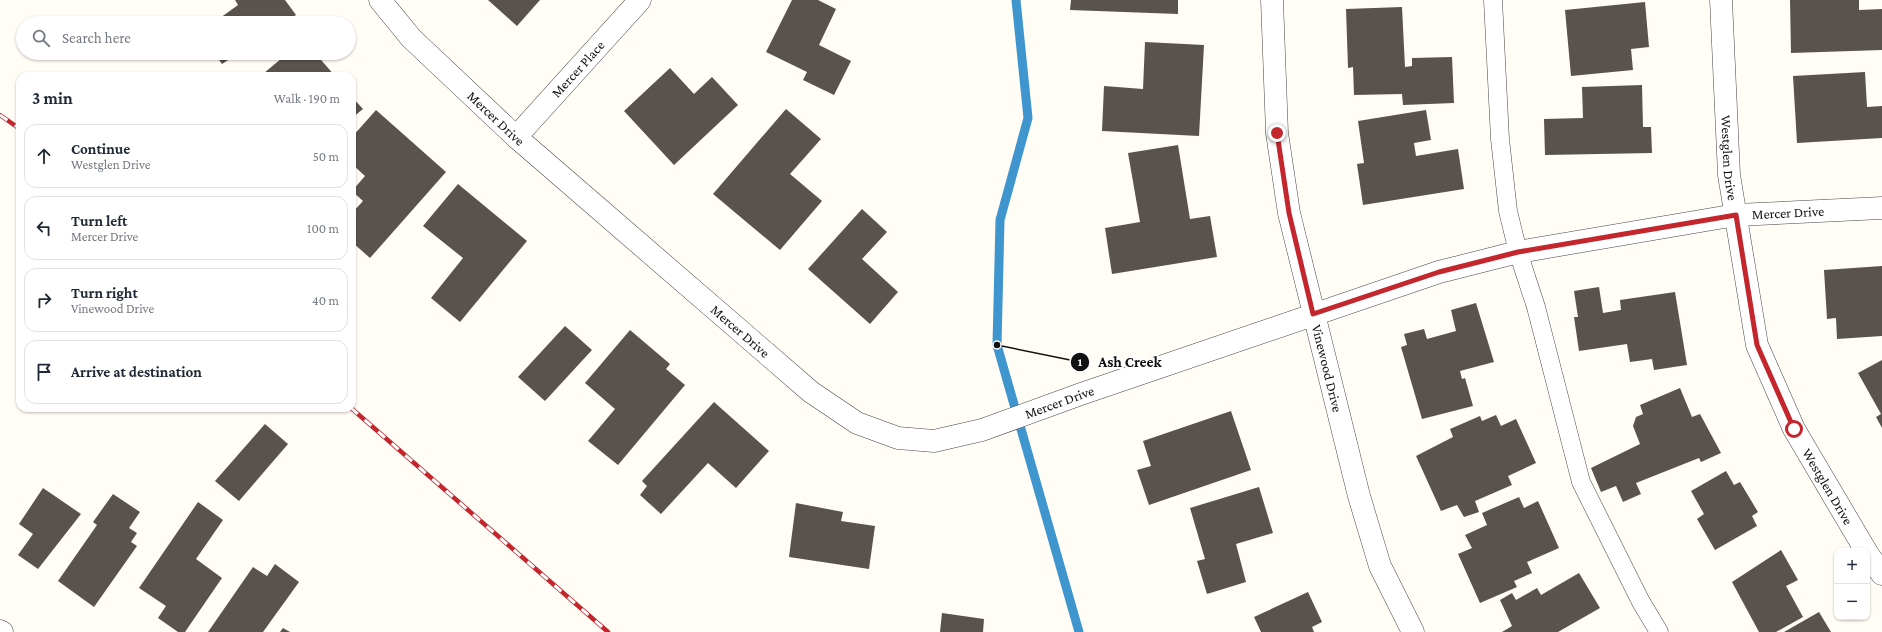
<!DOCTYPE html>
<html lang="en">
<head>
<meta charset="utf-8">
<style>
  body { margin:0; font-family:"Crimson Pro",serif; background:#f2f2f3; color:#1f2937 }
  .controls { position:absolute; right:12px; bottom:12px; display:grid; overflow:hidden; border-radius:8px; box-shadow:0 1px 3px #0004 }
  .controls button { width:36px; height:36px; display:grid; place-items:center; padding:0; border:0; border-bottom:1px solid #e0e1e3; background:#fff; color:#1f2937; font:20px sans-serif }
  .stop { position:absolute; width:12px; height:12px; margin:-9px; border:3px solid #c4262e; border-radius:50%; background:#fff }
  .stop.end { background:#c4262e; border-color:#fff; box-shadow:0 1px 4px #0008 }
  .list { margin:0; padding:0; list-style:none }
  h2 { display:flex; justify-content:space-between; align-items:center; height:52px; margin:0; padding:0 16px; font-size:17px }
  h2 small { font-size:13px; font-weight:400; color:#747a83 }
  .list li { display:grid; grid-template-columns:26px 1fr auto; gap:12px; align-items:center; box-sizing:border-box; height:64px; margin:0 8px 8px; padding:0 8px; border:1px solid #e0e1e3; border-radius:12px }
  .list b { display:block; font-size:15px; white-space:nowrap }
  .list p { margin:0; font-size:13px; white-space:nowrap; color:#747a83 }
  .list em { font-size:13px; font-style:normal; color:#747a83 }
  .icon { flex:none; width:22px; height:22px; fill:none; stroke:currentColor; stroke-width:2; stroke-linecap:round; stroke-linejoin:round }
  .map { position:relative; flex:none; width:1882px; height:632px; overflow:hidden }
  .search { position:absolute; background:#fff; box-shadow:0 1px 3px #0004; left:16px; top:16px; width:340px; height:44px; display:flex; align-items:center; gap:10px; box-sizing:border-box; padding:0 14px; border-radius:22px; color:#747a83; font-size:15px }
  .panel { position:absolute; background:#fff; box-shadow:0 1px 3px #0004; left:16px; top:72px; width:340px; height:340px; border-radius:12px }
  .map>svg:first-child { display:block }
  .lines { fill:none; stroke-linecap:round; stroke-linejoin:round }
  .stream { stroke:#3f96cf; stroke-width:9 }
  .building { fill:#5a524d }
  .service-casing { stroke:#444; stroke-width:19 }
  .minor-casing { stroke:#444; stroke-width:23 }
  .service { stroke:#fff; stroke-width:18 }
  .minor { stroke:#fff; stroke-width:22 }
  .rail-casing { stroke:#c4262e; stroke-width:4.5 }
  .rail { stroke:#fff; stroke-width:3; stroke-dasharray:9; stroke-linecap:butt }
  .route { stroke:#c4262e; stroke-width:5 }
  .labels { text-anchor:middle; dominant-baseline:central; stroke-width:4; stroke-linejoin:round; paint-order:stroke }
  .street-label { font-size:14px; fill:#111; stroke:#fff }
  .leader { fill:none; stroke:#111; stroke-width:1.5 }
  .callout-dot { fill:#111; stroke:#fff; stroke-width:1.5 }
  .mark-label { font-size:12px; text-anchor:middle; font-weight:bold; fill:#fff }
  .callout-label { font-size:15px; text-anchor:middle; font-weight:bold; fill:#111; stroke:#fff; stroke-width:4; stroke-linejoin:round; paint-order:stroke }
</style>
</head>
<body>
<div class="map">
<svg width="1882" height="632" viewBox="0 0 1882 632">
  <rect width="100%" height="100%" fill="#fffdf5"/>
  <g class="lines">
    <path class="stream" d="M1016,0L1028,118L1000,220L997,345L1079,632"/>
  </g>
  <path class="building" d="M235,0H285L296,15L284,23H213L238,5Z
    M488,0H540L517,26Z
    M792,0H818L836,9L819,45L851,61L834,95L803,80L807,72L766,52Z
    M1071,0H1178V14L1070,10Z
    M1790,0H1859V10L1882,9V50L1791,53Z
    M1645,2L1649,47L1631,49L1633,70L1571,76L1565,10Z
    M1402,7L1405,67L1412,66V58L1452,57L1454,103L1403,105L1402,94L1354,95L1353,67L1348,68L1346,9Z
    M1145,42L1204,45L1199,136L1102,131L1104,86L1143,89Z
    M214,53H239L222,64Z
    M288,53H315L335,76H267L264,73Z
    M670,68L694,94L712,77L738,105L674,165L624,111Z
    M1865,72L1867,107L1882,106V138L1797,143L1793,76Z
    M1642,85L1643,127H1651L1652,153L1545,155L1544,119L1583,118L1582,87Z
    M352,97L363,109L352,118Z
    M786,109L821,139L790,174L822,201L780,250L713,194Z
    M376,110L446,172L370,258L352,242V213L363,201L352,191L365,176L352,164V137Z
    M1426,110L1431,140L1414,143L1416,156L1458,149L1464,189L1363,205L1357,164L1364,163L1358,121Z
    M1178,145L1190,219L1210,216L1217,257L1112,274L1105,228L1140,222L1128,153Z
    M458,184L527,241L460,322L431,298L463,258L423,226Z
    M862,209L887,232L862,259L898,292L870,324L808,269Z
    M1882,266V336L1837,339L1836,318L1827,319L1824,270Z
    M1599,287L1603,313L1621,310L1620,300L1675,292L1687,365L1654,370L1652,359L1630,362L1627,344L1579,351L1574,317H1578L1574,291Z
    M1476,303L1494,362L1460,371L1462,379L1465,378L1473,406L1422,419L1401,347L1407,345L1404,334L1424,329L1427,339L1456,331L1451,310Z
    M565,326L592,350L545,401L518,377Z
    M630,330L670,364L666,369L685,385L618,465L588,441L615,409L585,383Z
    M1882,360V428L1876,417L1881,414L1858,373Z
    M1680,388L1692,417L1700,414L1721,453L1701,462L1699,458L1636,483L1641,494L1623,502L1616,486L1601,492L1591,468L1640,444L1633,426L1636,417L1643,414L1640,405Z
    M714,402L769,451L736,488L708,463L661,514L640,495L647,486L642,481Z
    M1231,411L1251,470L1149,505L1137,470L1151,466L1143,441Z
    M1496,415L1501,426L1516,419L1536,463L1508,476L1512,485L1475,501L1479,512L1464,517L1457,505L1441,511L1416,456L1453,437L1450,429L1480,416L1482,421Z
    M265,424L288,444L239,501L215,481Z
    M1726,471L1734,485L1740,482L1758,512L1752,516L1757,526L1715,550L1697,519L1704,514L1691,491Z
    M1259,487L1273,533L1236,544L1246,582L1207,594L1197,561L1205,559L1190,508Z
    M43,488L81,514L38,569L18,555L33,534L19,524Z
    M113,494L140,512L129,528L137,533L131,542L137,546L94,607L58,581L97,525L93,522Z
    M1519,497L1524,508L1538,501L1559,548L1527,562L1532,573L1514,581L1517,587L1480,603L1458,554L1472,548L1465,535L1487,525L1482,513Z
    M198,502L223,520L196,559L222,578L185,632H178L158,618L166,606L139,588Z
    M796,503L843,512L841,521L875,526L869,569L789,557Z
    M1781,550L1798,580L1786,586L1803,617L1776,632H1759L1732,582Z
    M275,564L299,582L263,632H208L253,567L267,576Z
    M1579,573L1600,608L1558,632H1502L1512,626L1500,600L1512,593L1516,600L1537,588L1541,595Z
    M1308,592L1322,622L1312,627L1314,632H1261L1254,617Z
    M1819,612L1831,632H1784Z
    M942,613L984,619L983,632H940Z
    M283,628L290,632H280Z"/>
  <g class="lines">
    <g class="service-casing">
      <path id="service" d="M1493,0L1500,139L1508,211L1518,252L1536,307L1581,482L1641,602L1659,632"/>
    </g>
    <g class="minor-casing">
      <g id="minor">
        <path id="s1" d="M380,0L411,38L516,137L811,392L857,423L898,438L934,441L982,430L1081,394L1439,272L1518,252L1736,215L1882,208"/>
        <path id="s2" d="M1272,0L1277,133L1289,213L1359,496L1380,566L1413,632"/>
        <path id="s3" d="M1721,0L1729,175L1757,345L1794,429L1866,551"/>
        <path id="s4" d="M516,137L640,0"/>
        <path d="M1867,553L1882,574"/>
        <path d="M0,631L2,632"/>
      </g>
    </g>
    <use href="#service" class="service"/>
    <use href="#minor" class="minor"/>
    <g class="rail-casing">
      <path id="rail" d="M0,115L20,129
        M351,408L608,632"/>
    </g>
    <use href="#rail" class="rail"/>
  </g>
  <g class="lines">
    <path class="route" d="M1277,133L1289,213L1313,314L1439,272L1518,252L1736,215L1757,345L1794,429"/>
  </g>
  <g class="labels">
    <g class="street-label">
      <text stroke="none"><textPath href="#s4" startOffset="92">Mercer Place</textPath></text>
      <text stroke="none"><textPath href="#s1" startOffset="166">Mercer Drive</textPath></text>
      <text stroke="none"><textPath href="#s3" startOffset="158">Westglen Drive</textPath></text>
      <text stroke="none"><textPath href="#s1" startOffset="1606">Mercer Drive</textPath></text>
      <text stroke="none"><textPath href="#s1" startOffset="490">Mercer Drive</textPath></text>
      <text stroke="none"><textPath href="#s2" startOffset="374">Vinewood Drive</textPath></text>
      <text stroke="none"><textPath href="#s1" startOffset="850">Mercer Drive</textPath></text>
      <text stroke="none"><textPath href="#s3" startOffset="506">Westglen Drive</textPath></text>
    </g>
  </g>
  <path class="leader" d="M997 345L1080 362"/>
  <g class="callout-dot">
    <circle cx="997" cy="345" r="4"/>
    <circle cx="1080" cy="362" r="10"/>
  </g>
  <g class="mark-label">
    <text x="1080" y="366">1</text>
  </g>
  <g class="callout-label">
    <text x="1130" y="367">Ash Creek</text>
  </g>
</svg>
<div class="controls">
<button>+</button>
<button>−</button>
</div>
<div class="stop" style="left:1794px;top:429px"></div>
<div class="stop end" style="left:1277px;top:133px"></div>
<div class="search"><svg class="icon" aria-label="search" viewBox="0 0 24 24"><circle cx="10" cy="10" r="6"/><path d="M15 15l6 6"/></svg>Search here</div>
<section class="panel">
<h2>3 min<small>Walk · 190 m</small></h2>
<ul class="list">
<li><svg class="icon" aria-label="ahead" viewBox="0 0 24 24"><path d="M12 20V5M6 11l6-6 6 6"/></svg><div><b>Continue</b><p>Westglen Drive</p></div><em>50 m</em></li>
<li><svg class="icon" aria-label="left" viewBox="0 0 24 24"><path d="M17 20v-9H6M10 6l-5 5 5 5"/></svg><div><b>Turn left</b><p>Mercer Drive</p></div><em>100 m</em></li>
<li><svg class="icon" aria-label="right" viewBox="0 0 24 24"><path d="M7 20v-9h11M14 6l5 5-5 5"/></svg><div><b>Turn right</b><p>Vinewood Drive</p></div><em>40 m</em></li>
<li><svg class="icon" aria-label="arrive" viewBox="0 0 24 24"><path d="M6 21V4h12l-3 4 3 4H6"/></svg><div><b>Arrive at destination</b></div></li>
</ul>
</section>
</div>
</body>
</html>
